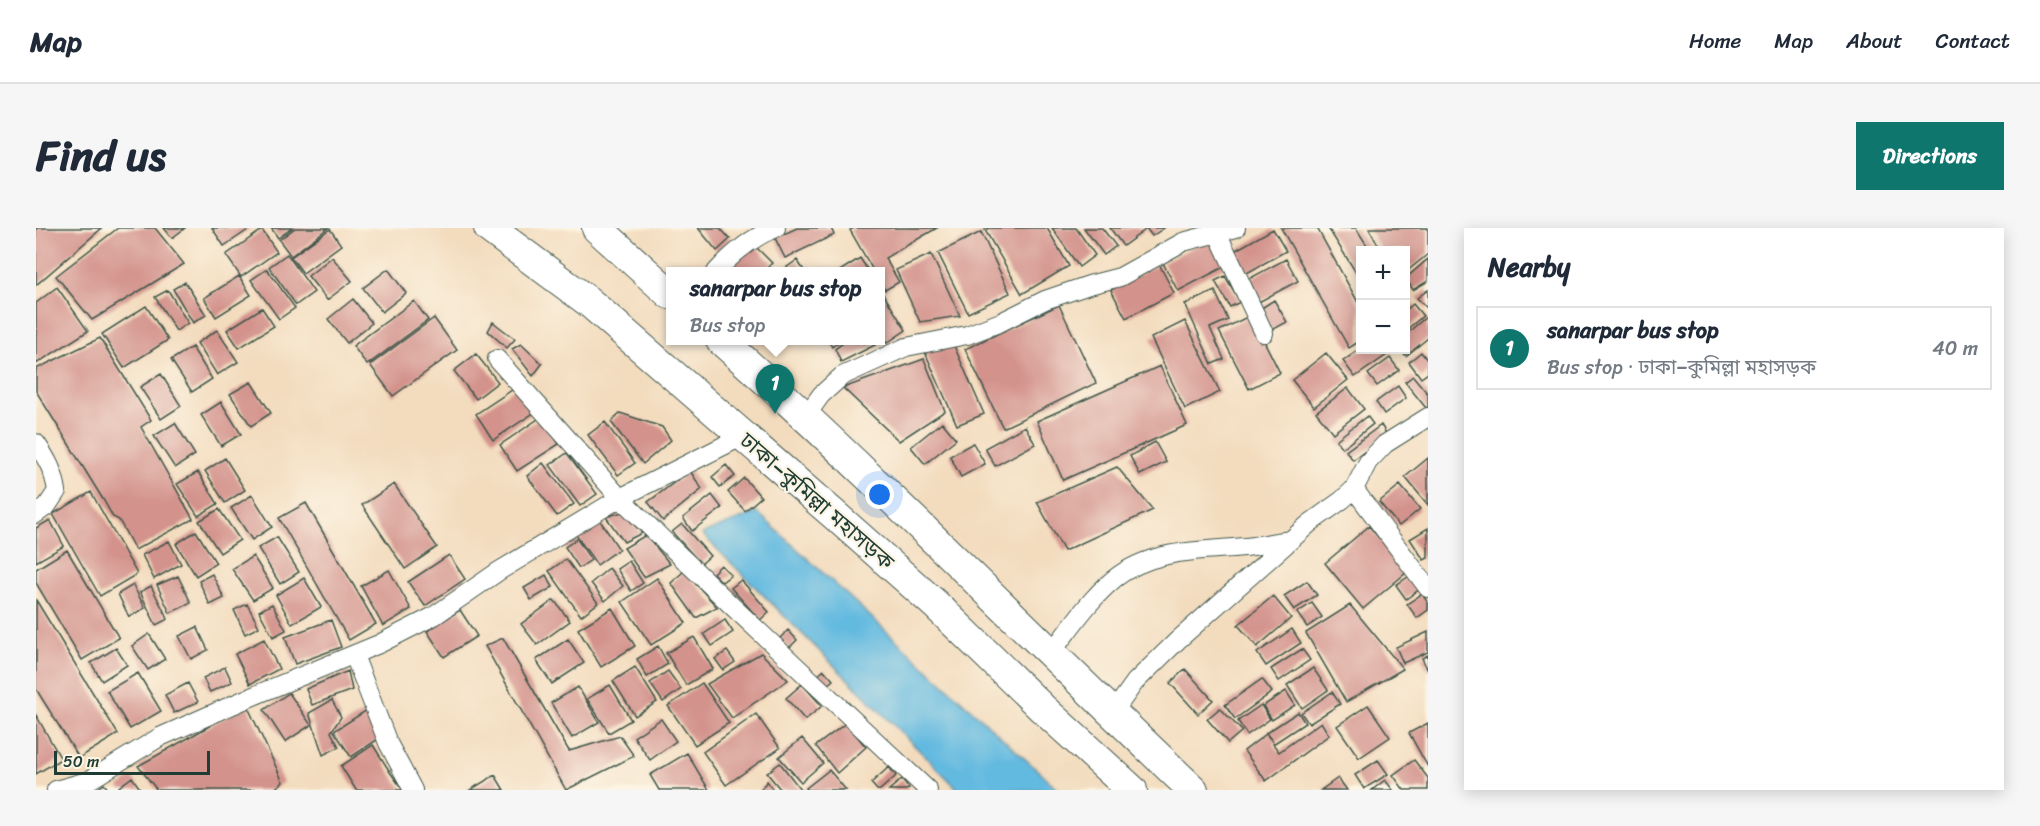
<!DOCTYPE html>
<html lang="en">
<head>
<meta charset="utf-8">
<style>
  body { margin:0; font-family:Sriracha,"Noto Sans Bengali",sans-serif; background:#f6f6f7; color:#1f2937 }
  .controls { position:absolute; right:18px; top:18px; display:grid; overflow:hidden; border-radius:0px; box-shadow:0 3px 15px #0003 }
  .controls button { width:54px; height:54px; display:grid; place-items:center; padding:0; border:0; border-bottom:2px solid #e0e1e3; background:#fff; color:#1f2937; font:30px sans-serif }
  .scale { position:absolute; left:18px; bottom:15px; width:156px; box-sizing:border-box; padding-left:6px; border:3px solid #1f3d34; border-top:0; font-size:16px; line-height:21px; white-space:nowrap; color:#1f3d34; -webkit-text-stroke:4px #fcf5e5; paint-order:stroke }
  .you { position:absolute; left:844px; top:267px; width:21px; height:21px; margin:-15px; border:4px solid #fff; border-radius:50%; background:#1a73e8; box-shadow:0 0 0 9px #1a73e833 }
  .badge { display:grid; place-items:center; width:39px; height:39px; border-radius:50%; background:#0f766e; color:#fff; font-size:20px; font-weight:700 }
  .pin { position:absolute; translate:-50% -50px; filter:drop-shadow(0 2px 3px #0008) }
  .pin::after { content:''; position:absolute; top:32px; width:21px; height:18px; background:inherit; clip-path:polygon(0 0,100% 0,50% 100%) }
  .popup { position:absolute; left:630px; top:39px; width:219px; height:78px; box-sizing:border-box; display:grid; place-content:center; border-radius:0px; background:#fff; filter:drop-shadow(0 2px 4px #0005); font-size:20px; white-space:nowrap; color:#747a83 }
  .popup b { font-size:22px; color:#1f2937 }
  .popup::after { content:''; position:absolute; left:50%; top:100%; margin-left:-12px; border:12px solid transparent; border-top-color:#fff }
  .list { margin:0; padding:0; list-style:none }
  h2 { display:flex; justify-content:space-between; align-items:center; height:78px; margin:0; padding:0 24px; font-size:26px }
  h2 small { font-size:20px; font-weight:400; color:#747a83 }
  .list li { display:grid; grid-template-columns:39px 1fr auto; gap:18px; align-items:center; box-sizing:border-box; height:84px; margin:0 12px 12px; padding:0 12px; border:2px solid #e0e1e3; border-radius:0px }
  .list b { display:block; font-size:22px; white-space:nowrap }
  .list p { margin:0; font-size:20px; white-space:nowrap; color:#747a83 }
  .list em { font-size:20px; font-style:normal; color:#747a83 }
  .map { position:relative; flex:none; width:1392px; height:562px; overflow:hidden; border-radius:0px }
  header { display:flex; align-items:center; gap:36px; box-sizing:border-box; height:84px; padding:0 30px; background:#fff; border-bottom:2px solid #e0e1e3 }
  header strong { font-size:28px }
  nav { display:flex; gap:33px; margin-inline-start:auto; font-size:21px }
  .intro { display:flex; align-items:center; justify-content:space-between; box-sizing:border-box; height:144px; padding:0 36px }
  h1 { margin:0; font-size:42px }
  .button { padding:15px 27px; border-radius:0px; background:#0f766e; color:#fff; font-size:21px; font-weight:700 }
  main { display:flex; gap:36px; padding:0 36px }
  aside { flex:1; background:#fff; border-radius:0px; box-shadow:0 3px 15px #0003 }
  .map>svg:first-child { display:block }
  .water { fill:#63bae0; stroke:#417c8a; stroke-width:1.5 }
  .building { fill:#d3938c }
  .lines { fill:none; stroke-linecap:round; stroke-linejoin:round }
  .minor-casing { stroke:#3f5549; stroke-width:20 }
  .trunk-casing { stroke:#3f5549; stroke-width:32 }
  .minor { stroke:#fff; stroke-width:18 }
  .trunk { stroke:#fff; stroke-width:30 }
  .labels { text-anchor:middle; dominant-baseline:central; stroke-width:4.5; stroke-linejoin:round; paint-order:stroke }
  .street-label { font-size:22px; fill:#1f3d34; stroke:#fcf5e5 }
</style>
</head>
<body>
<header>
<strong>Map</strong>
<nav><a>Home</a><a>Map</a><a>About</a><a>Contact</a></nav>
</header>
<div class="intro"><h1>Find us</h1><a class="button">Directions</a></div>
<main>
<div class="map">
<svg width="1392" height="562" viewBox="0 0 1392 562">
  <rect width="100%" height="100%" fill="#fcf5e5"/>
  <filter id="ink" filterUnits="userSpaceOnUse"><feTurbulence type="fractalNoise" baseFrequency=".0167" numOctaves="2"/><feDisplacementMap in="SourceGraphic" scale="12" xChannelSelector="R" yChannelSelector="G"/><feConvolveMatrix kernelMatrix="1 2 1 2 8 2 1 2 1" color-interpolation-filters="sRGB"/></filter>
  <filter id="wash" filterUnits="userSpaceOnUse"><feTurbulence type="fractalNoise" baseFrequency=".008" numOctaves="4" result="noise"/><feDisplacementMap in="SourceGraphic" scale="24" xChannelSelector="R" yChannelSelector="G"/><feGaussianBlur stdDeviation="1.35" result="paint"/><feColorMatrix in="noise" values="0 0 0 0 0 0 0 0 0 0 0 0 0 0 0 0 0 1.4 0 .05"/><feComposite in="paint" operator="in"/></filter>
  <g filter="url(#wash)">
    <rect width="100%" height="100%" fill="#f3dcbe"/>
    <path class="water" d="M721,284L1023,562H923L666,306Z"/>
    <g id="blocks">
      <path class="building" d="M0,0H66L0,57Z
        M82,0H119L148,36L56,92L20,48Z
        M128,0H149L136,10Z
        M176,0H215L188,18Z
        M235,0H256L242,10Z
        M259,0H292L255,28L243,12Z
        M662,0H684L694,11L681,23Z
        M761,0H795L798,7L749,30L739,10Z
        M818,0H901L849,30L863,54L849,62L844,53V44H838L814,2Z
        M953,0H1011L1033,38L986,66L949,2Z
        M1016,0H1040L1059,27L1043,39Z
        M1048,0H1066L1080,18L1068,27Z
        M1074,0H1108L1109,2L1087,18Z
        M1110,0H1128L1116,8Z
        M1245,0H1281L1324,78V113L1313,120Z
        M1292,0H1320L1334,22H1324V51Z
        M1334,0H1392V26L1370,44V22H1345L1333,1Z
        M294,1L305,17L267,45L255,29Z
        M1237,1L1250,23L1204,49L1191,27Z
        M226,2L241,24L205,49L190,27Z
        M945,4L974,65L932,85L902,25Z
        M1175,9L1190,38L1142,63L1127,35Z
        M718,17L736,35L727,44H700L695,39Z
        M251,26L278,64L260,77L233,39Z
        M895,26L924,88L884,94L860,42Z
        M296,29L316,53L291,72L272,48Z
        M824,30L833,44H802Z
        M1250,31L1262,53L1219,76L1207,54Z
        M1392,31V53L1377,62L1370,50Z
        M761,32L769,44H744Z
        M1123,36L1138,65L1090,90L1075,62Z
        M231,41L259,80L243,91L215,52Z
        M352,41L370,65L346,84L327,60Z
        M203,48L215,67L180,89L168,70Z
        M1189,48L1204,74L1194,79L1179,53Z
        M149,54L170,87L157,95L137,61Z
        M21,59L52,103L0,136V75Z
        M844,61L870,102L851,115L844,105Z
        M132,62L152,95L140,103L119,69Z
        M1392,62V81L1381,70Z
        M1179,63L1192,92L1174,100L1188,131L1176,136L1149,76Z
        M317,71L336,95L311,115L292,91Z
        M1238,72L1251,94L1236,102L1224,81Z
        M378,73L392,92L331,137L317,118Z
        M1377,76L1387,88L1370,102V82Z
        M1023,77L1060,155L967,200L929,121Z
        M110,78L132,112L88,140L66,106Z
        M226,80L238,98L203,120L191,102Z
        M1215,87L1244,145L1213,161L1183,103Z
        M1390,89L1392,110L1370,128L1365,122H1370V106Z
        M398,90L421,122L357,168L334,137Z
        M1149,93L1184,164L1149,181L1115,110Z
        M457,94L479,111L471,120L452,103Z
        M181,102L202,134L181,147L161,115Z
        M912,104L948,186L921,197L885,115Z
        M64,110L115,192L105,199L157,291L99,322L83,292L77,289L68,273L0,163V141Z
        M792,112H805L796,119Z
        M811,112H835L839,117L805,134L799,121Z
        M485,116L506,136L497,148L476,121Z
        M156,119L176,151L156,164L135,132Z
        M1323,122H1358L1319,149L1307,133Z
        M1385,124L1392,133V145L1385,150L1373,134Z
        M1290,125L1312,152L1278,179L1256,152Z
        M440,126L462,154L440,171L418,143Z
        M1354,130L1363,142L1341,158L1332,146Z
        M888,131L909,183L863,213L807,160Z
        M1124,138L1151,197L1027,252L1001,193Z
        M125,146L145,178L125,191L104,159Z
        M1377,148L1392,166V179L1390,180L1369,154Z
        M215,154L235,185L215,198L194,166Z
        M482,158L499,184L457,212L440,186Z
        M1362,158L1370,170L1348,186L1340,174Z
        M1312,160L1328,181L1297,205L1280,184Z
        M185,174L205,206L185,218L165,187Z
        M584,185L626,199L635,212L607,236L575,194Z
        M1331,188L1337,196L1307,220L1300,212Z
        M505,189L523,216L481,243L464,217Z
        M569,194L599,235L582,247L552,207Z
        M906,194L920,211L889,236L875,219Z
        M139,195L159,227L139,240L118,208Z
        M1345,197L1351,207L1317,232L1310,223Z
        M989,198L999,216L959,238L949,220Z
        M1119,214L1130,234L1104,247L1094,228Z
        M937,215L949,236L925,249L914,228Z
        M531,225L561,266L544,278L514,237Z
        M189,230L209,262L189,275L169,243Z
        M1392,230V277L1369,249Z
        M507,235L538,276L521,288L491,248Z
        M690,237L699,248L684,259L676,249Z
        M1081,239L1117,282L1028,323L1001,274Z
        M654,243L666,261L627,293L612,274Z
        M162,244L182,276L162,288L141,256Z
        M708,250L725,269L709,283L692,264Z
        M358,256L401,319L369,341L326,277Z
        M1364,257L1384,281L1363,298L1343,274Z
        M55,264L101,346L64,368L17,286Z
        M216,267L236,299L216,312L195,280Z
        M676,267L686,280L656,303L647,290Z
        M270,275L340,396L313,412L243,290Z
        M183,281L204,312L184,325L163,293Z
        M586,284L606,305L588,314L570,289Z
        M563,291L583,321L561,337L540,307Z
        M14,292L28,318L0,334V300Z
        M646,296L674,328L665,336L636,304Z
        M1333,298L1371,344L1327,381L1289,335Z
        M1392,300V330L1388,332L1374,311Z
        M160,303L180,335L160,348L140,316Z
        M610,307L634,336L608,349L588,320Z
        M241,309L263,344L244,356L222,320Z
        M541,311L555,332L543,340L529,319Z
        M133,313L145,336L118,351L106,327Z
        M31,322L83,410L46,432L0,355V341Z
        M413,327L429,351L389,378L372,354Z
        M217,328L237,360L217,372L196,341Z
        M530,331L562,375L545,388L513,343Z
        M593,333L607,355L595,363L581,341Z
        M685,337L695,347L686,354L677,345Z
        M573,340L587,358L569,373L555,355Z
        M353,342L375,381L347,398L325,358Z
        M648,343L681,379L660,390L635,355Z
        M176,346L188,370L174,377L163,353Z
        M510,347L517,359L495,372L488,360Z
        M1375,347L1384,361L1370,371L1360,357Z
        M142,348L155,375L134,385L121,357Z
        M268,350L285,379L256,396L240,367Z
        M621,350L650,395L615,417L586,374Z
        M705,352L733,384L724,392L695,360Z
        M1271,353L1281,367L1258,382L1248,368Z
        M97,357L109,380L93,389L82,366Z
        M115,358L132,391L120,397L104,364Z
        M1386,366L1392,375V382L1381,390L1371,376Z
        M1237,368L1255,390L1221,419L1202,397Z
        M0,372L82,506L43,530L0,461Z
        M518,372L534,393L501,417L485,396Z
        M1276,375L1286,389L1271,399L1261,385Z
        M211,376L223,399L209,406L198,382Z
        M236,376L250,402L237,409L223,383Z
        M1314,377L1367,441L1310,474L1270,405Z
        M576,380L599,418L565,439L542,401Z
        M424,382L441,408L408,429L391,403Z
        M295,392L305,419L259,436L249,409Z
        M689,392L697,404L676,418L668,406Z
        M161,399L172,422L155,431L143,408Z
        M1256,401L1265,415L1230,438L1221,425Z
        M752,402L761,412L753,420L744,410Z
        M1392,404V424L1367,435L1360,419Z
        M113,406L129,431L112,442L96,418Z
        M658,409L677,441L650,457L630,425Z
        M467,410L533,523L584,508L598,528L530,562L449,418Z
        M228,411L243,441L214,456L199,426Z
        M532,411L548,435L516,456L500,432Z
        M622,418L632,436L611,449L601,431Z
        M80,420L91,437L66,453L55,435Z
        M1266,421L1274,432L1243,453L1235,441Z
        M691,423L699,434L687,442L679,431Z
        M725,425L752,452L696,490L671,456Z
        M1392,427V443L1386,430Z
        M189,439L196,454L174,464L167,450Z
        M599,439L621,474L599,488L577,453Z
        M1277,440L1292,462L1266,480L1251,457Z
        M1149,441L1177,472L1162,486L1134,455Z
        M788,442L797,452L788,460L779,450Z
        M312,443L316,462L276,477L270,461Z
        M632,443L645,461L627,474L614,455Z
        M102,445L125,483L94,501L71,463Z
        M1226,451L1236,464L1199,491L1189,477Z
        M152,455L162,474L138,485L129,467Z
        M666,455L693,495L659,517L632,478Z
        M766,456L786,478L769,492L750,470Z
        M574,457L595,492L573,505L551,471Z
        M542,459L563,494L536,510L515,475Z
        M1250,463L1259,477L1236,492L1227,478Z
        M1296,464L1304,476L1273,496L1265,485Z
        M253,465L275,497L249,514L228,482Z
        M296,472L305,489L295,504L303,519L287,527L273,485Z
        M211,477L247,554L237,562H121L102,538Z
        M1225,477L1234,491L1211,507L1202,493Z
        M1332,477L1354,509L1323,530L1301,498Z
        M1184,480L1206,503L1192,515L1171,491Z
        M331,482L347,508L315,529L298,503Z
        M1262,484L1269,495L1237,516L1243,524L1285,494L1293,507L1230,553L1208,523L1230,506L1237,514L1230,505Z
        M720,486L744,520L690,557L667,524Z
        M0,487L25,531L0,546Z
        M625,491L640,513L614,532L598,509Z
        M810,495L830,519L801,545L780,518Z
        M1392,495V539L1373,505Z
        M766,510L787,535L765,554L743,529Z
        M337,517L354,544L367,562H320L305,538Z
        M651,525L673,562H623L614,547Z
        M1342,532L1352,546L1328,561L1319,547Z
        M1378,532L1392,550V562H1368L1357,547Z
        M744,535L765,562H745L731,545Z
        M853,539L860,548L844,562H841L835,555Z
        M793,542L810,562H772L770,560Z
        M459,547L468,562H434Z
        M96,549L105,562H85L83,559Z
        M1302,550L1311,562H1285Z
        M866,551L873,560L870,562H853Z
        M1349,552L1357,562H1336Z
        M731,553L737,562H724Z
        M68,556L73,562H60Z"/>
    </g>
  </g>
  <g filter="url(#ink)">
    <use href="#blocks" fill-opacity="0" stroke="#3f5549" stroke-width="1.5"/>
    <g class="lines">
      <g class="minor-casing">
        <path id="minor" d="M1179,0L1228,105
          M680,44C697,25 716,9 740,0
          M461,131L584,270L696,378L892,562
          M770,188L785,167L806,148L870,119L931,107L965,94L1009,72L1053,57L1084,49L1147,14L1200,0
          M0,215C11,231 18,243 21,263L11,278L0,286
          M1318,261L1392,360
          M1016,424C1035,399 1053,372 1078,351C1116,321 1164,323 1209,319C1224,317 1239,314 1255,312
          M318,427L352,515L377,562
          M1076,486L1099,454L1142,412L1274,295L1306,272L1318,261L1332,234L1349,216L1392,189
          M20,562L52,553L124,509L210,471L343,416L398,388L463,343L584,270L707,208"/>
      </g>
      <g class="trunk-casing">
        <path id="trunk" d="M453,0L553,74L802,290L900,377L1006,480L1096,562
          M561,0L634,66
          M685,112C848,257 999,413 1157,562"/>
      </g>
      <use href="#minor" class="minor"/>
      <use href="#trunk" class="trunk"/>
    </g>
  </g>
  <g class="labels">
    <g class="street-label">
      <text transform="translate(781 273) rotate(41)">ঢাকা–কুমিল্লা মহাসড়ক</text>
    </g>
  </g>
</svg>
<div class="controls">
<button>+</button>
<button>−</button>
</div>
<div class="scale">50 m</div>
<div class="you"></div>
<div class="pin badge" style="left:739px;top:186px">1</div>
<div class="popup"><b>sanarpar bus stop</b>Bus stop</div>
</div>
<aside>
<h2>Nearby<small></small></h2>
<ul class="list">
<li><span class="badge">1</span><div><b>sanarpar bus stop</b><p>Bus stop · ঢাকা–কুমিল্লা মহাসড়ক</p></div><em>40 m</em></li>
</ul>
</aside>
</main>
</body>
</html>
